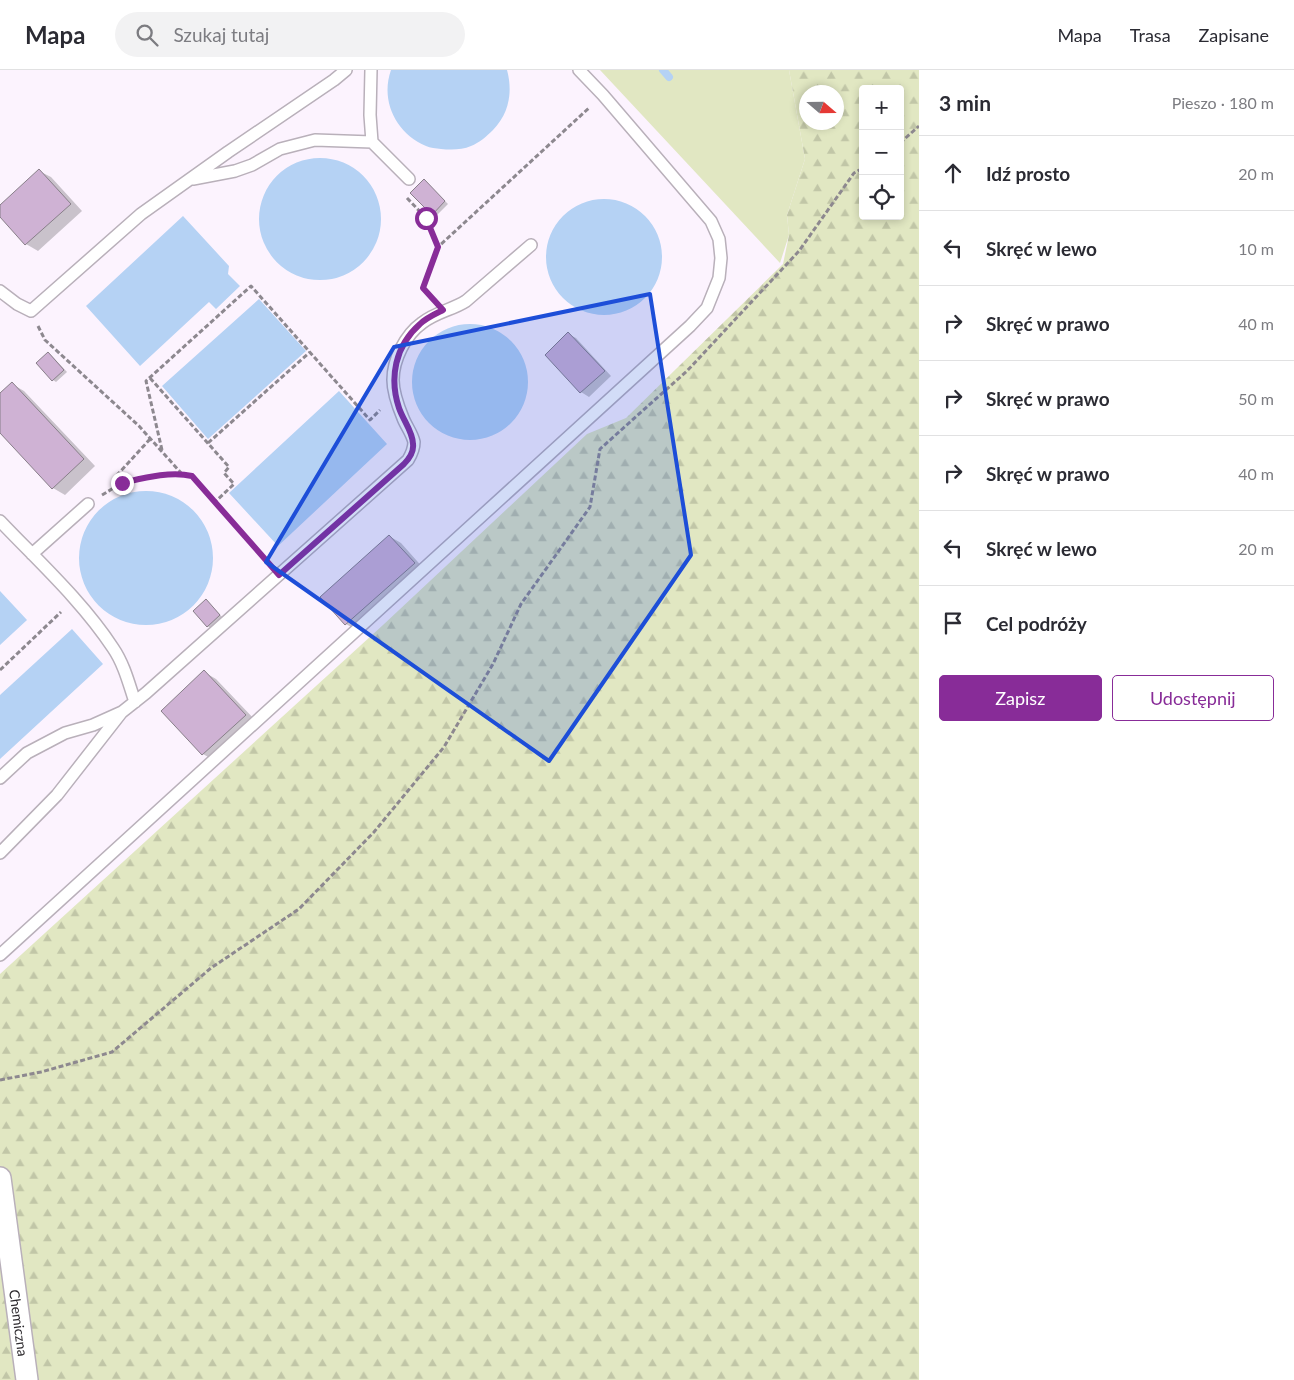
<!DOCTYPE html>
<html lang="pl">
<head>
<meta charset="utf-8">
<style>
  body { margin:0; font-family:Lato,sans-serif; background:#f2f2f3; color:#2b2b33 }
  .controls { position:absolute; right:15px; top:15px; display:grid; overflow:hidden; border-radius:5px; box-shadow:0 2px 8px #0003 }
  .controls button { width:45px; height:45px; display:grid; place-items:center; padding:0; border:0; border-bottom:1px solid #e1e1e2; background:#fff; color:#2b2b33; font:25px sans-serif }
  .compass { position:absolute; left:799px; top:15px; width:45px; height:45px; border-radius:50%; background:#fff; box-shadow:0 2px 8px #0003; rotate:110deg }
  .stop { position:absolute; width:15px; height:15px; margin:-11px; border:4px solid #882c98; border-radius:50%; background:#fff }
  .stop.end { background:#882c98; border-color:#fff; box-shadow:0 1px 5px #0008 }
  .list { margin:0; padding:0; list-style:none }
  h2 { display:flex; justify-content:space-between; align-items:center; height:65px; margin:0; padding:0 20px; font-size:21px }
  h2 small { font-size:16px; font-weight:400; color:#7c7c81 }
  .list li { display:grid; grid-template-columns:32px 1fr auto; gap:15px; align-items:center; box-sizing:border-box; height:75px; padding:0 20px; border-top:1px solid #e1e1e2 }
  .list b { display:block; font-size:19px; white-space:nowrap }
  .list em { font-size:16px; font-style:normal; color:#7c7c81 }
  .actions { display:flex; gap:10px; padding:15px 20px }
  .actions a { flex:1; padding:11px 0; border:1px solid #882c98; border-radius:5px; text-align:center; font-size:18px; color:#882c98 }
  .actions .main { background:#882c98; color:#fff }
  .icon { flex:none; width:28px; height:28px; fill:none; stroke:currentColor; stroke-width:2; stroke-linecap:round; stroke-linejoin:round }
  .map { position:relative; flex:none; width:919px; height:1310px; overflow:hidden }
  header { display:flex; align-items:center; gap:30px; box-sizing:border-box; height:70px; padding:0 25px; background:#fff; border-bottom:1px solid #e1e1e2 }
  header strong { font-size:24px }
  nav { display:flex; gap:28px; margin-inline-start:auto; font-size:18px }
  .search { width:350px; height:45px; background:#f2f2f3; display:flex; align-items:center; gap:12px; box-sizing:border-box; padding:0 18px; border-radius:28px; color:#7c7c81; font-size:19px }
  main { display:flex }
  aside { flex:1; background:#fff }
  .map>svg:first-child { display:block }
  .grass { fill:#e1e7c2 }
  .forest { fill:url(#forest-firs); fill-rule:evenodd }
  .water { fill:#b5d2f4 }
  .shadow { fill:#0003 }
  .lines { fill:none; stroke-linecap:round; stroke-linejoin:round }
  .stream { stroke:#b5d2f4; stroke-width:8 }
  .building { fill:#cfb2d4; stroke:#887f89 }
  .lane-casing { stroke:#b9b0ba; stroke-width:14 }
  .street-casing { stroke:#b9b0ba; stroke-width:24 }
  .path { stroke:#8d888f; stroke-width:3; stroke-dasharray:5 2.5; stroke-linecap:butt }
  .lane { stroke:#fff; stroke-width:11 }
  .street { stroke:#fff; stroke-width:21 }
  .route { stroke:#882c98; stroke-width:6 }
  .marked { fill:#1d4ed8; fill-opacity:0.2; stroke:#1d4ed8; stroke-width:4; stroke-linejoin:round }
  .labels { text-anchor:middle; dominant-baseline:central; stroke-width:4; stroke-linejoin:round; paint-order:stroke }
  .street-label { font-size:14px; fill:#2d2a2e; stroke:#fff }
</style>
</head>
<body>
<header>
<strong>Mapa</strong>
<div class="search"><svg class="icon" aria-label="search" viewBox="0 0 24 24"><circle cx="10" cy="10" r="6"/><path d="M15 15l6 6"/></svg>Szukaj tutaj</div>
<nav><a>Mapa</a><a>Trasa</a><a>Zapisane</a></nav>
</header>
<main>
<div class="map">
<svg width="919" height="1310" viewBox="0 0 919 1310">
  <defs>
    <pattern id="forest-firs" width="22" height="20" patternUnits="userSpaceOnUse" patternTransform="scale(1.25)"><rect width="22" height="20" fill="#e1e7c2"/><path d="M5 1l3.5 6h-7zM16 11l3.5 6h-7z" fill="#c1c6a7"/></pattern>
  </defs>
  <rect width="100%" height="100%" fill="#fcf3fe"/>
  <path class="grass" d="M600,0H789L805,89L787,145L789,165L780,193Z"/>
  <path class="forest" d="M789,0H919V1310H0V904L383,555L587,364L626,348L783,194L789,165L787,145L805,89ZM863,19H900V146H863ZM806,22H836V52H806Z"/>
  <path class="water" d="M391,0H507C513,22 509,44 493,60C487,66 479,73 471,76C462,80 451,80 441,79C436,78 430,78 426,76C396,63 380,31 391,0Z
    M259 149a61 61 0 1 1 122 0a61 61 0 1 1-122 0Z
    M546 187a58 58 0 1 1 116 0a58 58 0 1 1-116 0Z
    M183,146L229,196L228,204L240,216L216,239L209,232L140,296L86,236Z
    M259,229L306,281L208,369L162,316Z
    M412 312a58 58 0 1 1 116 0a58 58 0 1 1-116 0Z
    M339,321L387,374L278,476L229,423Z
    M79 488a67 67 0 1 1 134 0a67 67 0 1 1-134 0Z
    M0,521L27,550L0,575Z
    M72,559L103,594L0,689V625Z"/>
  <path class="shadow" d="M39,101L51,107L82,141L38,181L26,174L0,146V137Z
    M427,113L448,134L436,146L432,144Z
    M568,264L576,268L611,306L589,327L581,322L546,285Z
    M48,283L51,285L67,302L56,312L53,310L37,293Z
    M12,314L24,321L95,396L65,425L53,418L0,361V325Z
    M389,466L401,473L425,500L358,561L346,554L322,527Z
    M206,530L209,533L223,548L211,558L207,556Z
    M204,602L216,609L257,652L215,691L203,684L163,641Z"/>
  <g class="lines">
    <path class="stream" d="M663,0L669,7"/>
  </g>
  <path class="building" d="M39,99L71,134L25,175L0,147V135Z
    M424,109L445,131L432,145L410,123Z
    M568,262L605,301L580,323L545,285Z
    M48,282L64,300L52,311L36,293Z
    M12,312L84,389L52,419L0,363V323Z
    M389,465L415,493L345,555L320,527Z
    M206,529L220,545L207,557L193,541Z
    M204,600L246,645L202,685L161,641Z"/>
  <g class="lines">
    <g class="lane-casing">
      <path id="lane" d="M371,0L370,45L372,72L409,109
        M193,109L235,101L252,95L280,79L315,70L372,72
        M0,221L17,234L31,241L141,144L228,82L334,10L346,0
        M0,451C39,492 82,531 113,578C124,594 129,614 135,632
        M32,484L88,434
        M0,708L27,683L65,663L93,655L122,642L146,623L408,390C411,385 414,379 414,372C412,363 406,356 403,348C398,336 393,323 393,310C393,290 405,265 422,253C436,242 452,240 466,231L531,175
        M0,783L57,725L121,643
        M0,885L690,256L707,238L719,208L721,188L719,169L711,151L603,25L579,0"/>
    </g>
    <g class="street-casing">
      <g id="street">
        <path id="s1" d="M0,1108L27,1310"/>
      </g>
    </g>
    <path class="path" d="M900,73L919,56
      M407,128L426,148L438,177
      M431,227L423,218L438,177L590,37
      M38,256L45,270L139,356L182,404L192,406L267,491
      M150,308L229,397L224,403L234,414L215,432
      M208,373L310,282
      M162,380L146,311L251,216L370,350L380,340
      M122,413L118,404L151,368
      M102,425L122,413L141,408L182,404
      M0,600L61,542
      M0,1010L41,1002L112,982L211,898L299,839L374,762L444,677L493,594L521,534L590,437L600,379L687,301L799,181L854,103L863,98"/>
    <use href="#lane" class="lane"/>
    <use href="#street" class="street"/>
  </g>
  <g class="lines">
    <path class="route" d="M122,413C144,408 170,401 192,406L279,505L404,394C409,389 414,382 413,374C413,362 403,350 399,338C389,308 395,276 420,254C426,248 435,244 443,240L423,218L438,177L426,148"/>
  </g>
  <path class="marked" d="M650,224L691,485L549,691L266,492L394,277Z"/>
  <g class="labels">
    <g class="street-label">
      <text stroke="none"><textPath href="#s1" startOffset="146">Chemiczna</textPath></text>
    </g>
  </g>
</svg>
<div class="controls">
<button>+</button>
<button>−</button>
<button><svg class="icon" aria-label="locate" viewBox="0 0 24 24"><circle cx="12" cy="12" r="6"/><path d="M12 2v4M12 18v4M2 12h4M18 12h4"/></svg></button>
</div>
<svg class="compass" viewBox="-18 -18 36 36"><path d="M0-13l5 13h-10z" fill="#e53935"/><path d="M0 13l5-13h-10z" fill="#7c7c81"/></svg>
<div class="stop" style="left:426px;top:148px"></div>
<div class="stop end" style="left:122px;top:413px"></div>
</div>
<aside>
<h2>3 min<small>Pieszo · 180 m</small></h2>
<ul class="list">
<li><svg class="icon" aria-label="ahead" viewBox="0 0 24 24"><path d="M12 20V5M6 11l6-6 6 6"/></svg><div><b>Idź prosto</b></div><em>20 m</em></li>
<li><svg class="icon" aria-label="left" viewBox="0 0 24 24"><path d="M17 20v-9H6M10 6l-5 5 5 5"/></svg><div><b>Skręć w lewo</b></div><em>10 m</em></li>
<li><svg class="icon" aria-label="right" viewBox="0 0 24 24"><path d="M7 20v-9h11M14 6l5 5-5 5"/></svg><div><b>Skręć w prawo</b></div><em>40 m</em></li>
<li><svg class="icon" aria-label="right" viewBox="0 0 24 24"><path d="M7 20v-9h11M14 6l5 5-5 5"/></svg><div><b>Skręć w prawo</b></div><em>50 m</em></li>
<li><svg class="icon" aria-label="right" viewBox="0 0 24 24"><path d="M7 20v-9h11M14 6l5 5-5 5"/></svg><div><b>Skręć w prawo</b></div><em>40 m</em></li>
<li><svg class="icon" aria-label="left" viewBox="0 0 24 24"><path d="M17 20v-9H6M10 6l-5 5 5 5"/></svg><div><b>Skręć w lewo</b></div><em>20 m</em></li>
<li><svg class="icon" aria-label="arrive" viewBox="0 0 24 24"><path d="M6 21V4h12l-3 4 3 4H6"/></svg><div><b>Cel podróży</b></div></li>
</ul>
<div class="actions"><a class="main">Zapisz</a><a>Udostępnij</a></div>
</aside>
</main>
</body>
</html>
